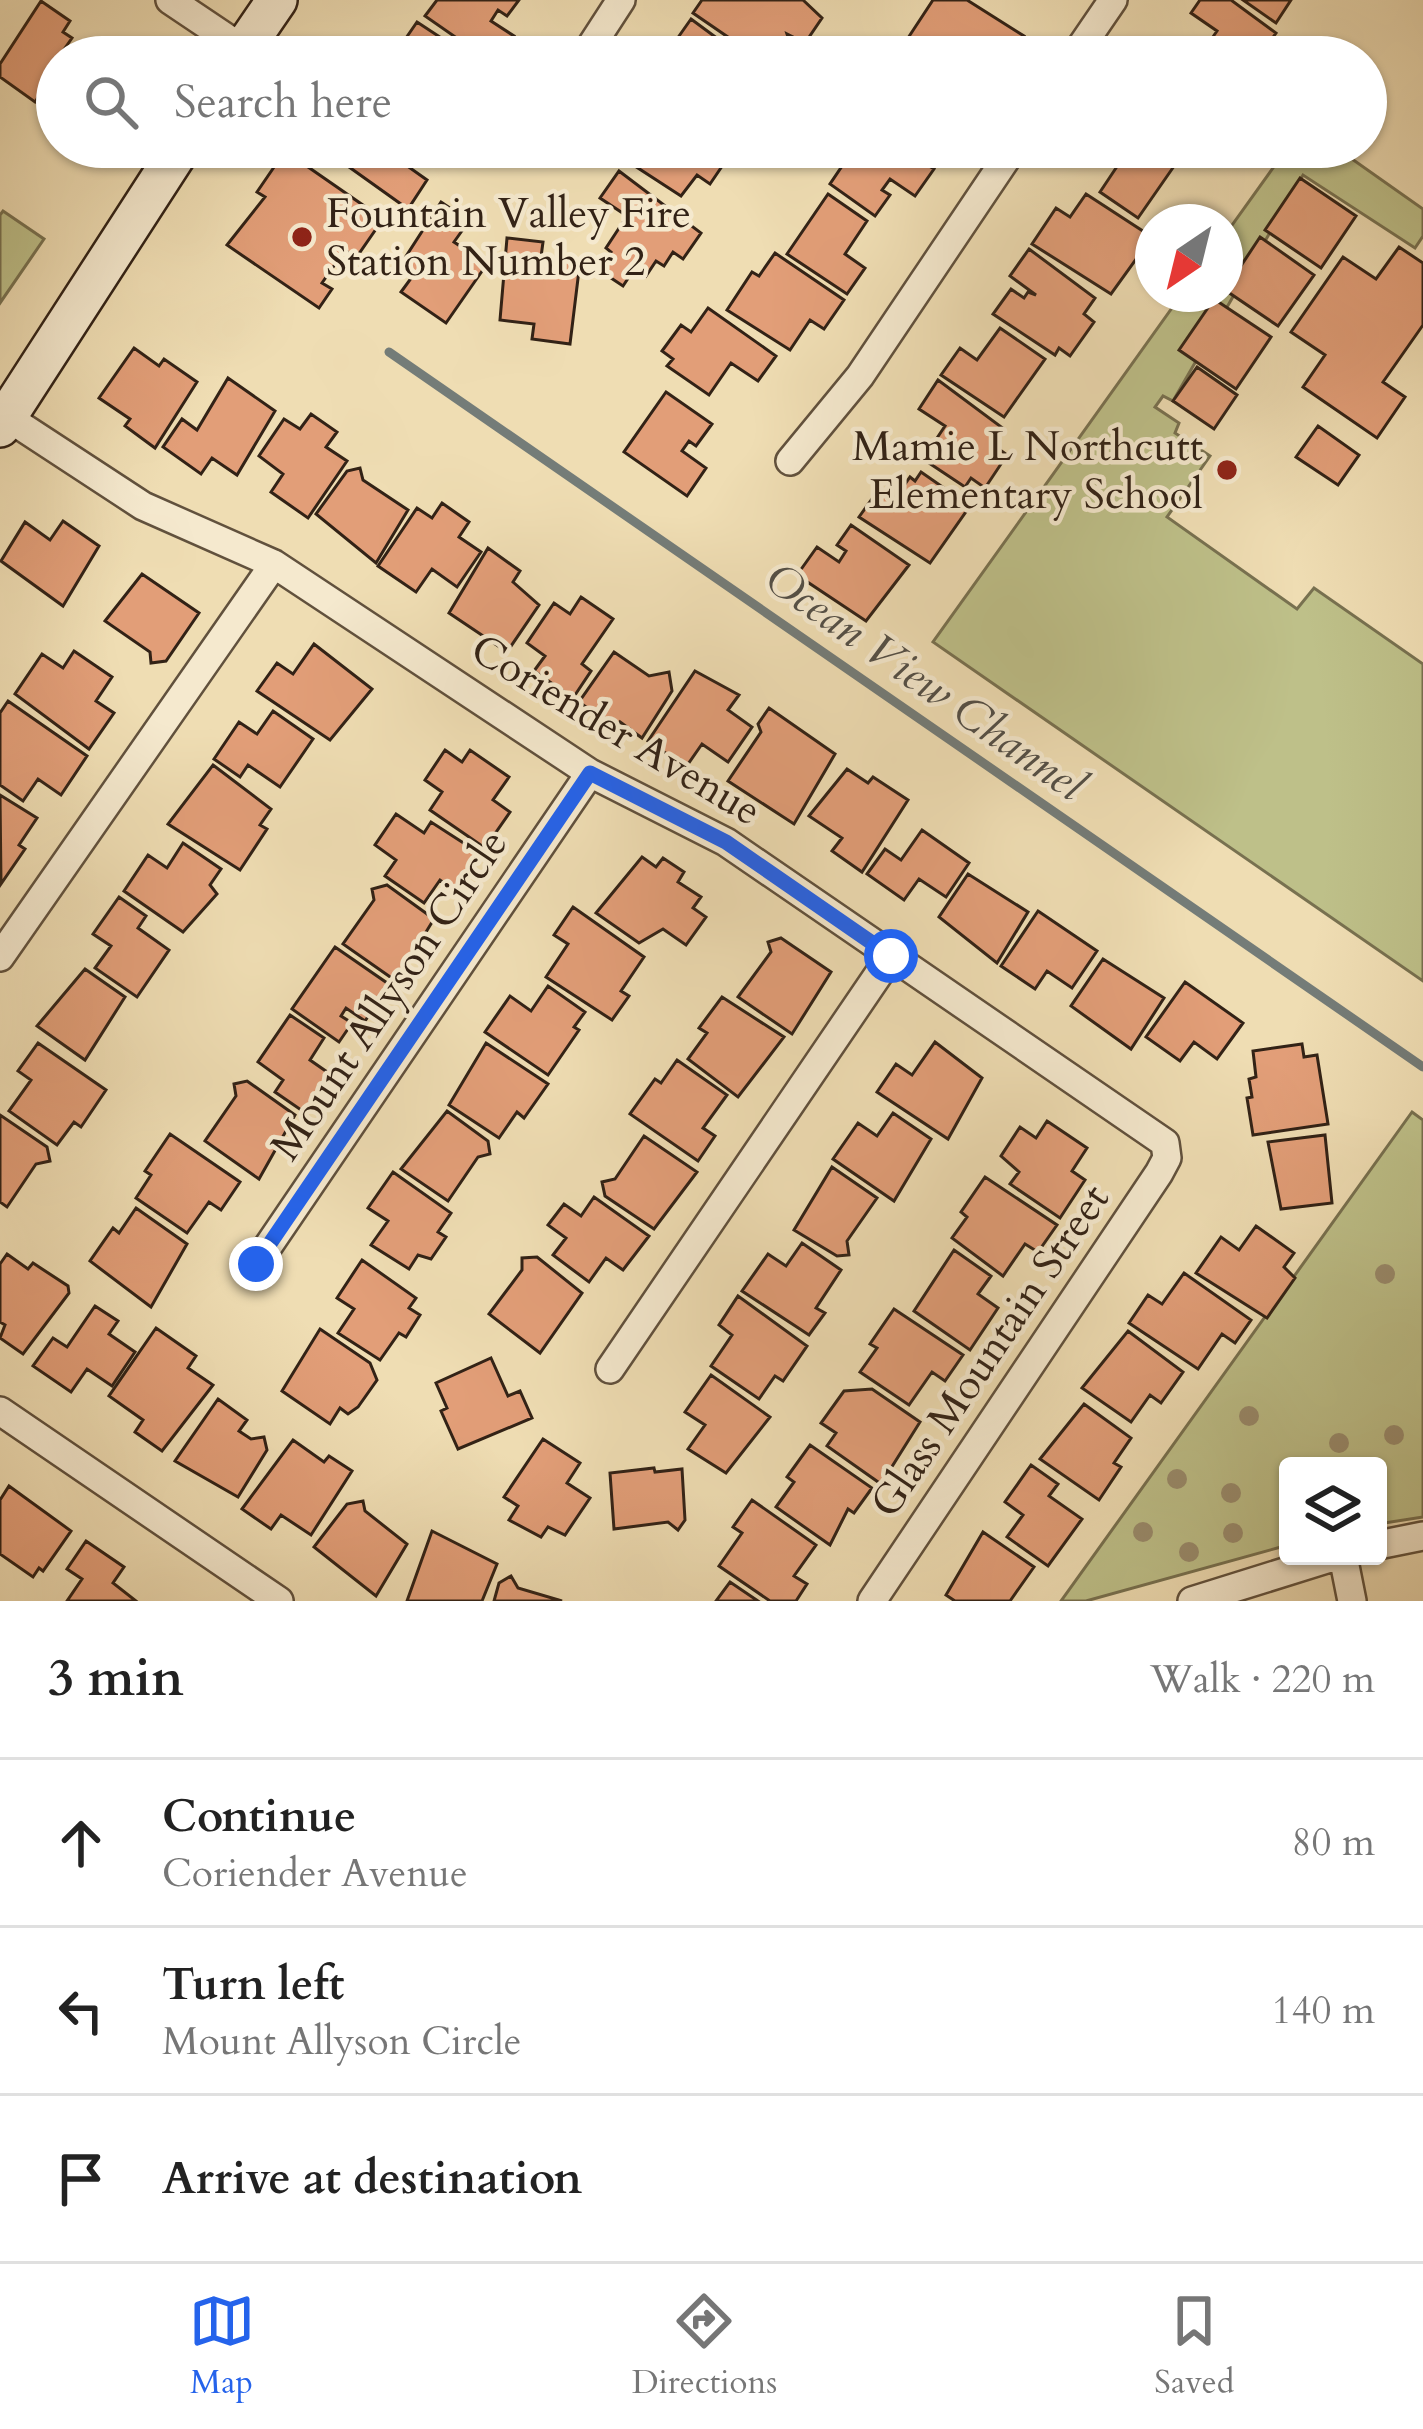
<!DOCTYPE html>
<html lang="en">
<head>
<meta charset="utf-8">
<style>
  body { margin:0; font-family:Cardo,serif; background:#f2f2f2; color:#222 }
  .controls { position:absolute; right:36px; bottom:36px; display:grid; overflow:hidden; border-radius:12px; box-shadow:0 3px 9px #0004 }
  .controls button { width:108px; height:108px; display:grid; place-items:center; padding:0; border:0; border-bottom:3px solid #e0e0e0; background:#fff; color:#222; font:60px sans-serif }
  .compass { position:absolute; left:1135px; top:204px; width:108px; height:108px; border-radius:50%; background:#fff; box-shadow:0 3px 9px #0004; rotate:215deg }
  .stop { position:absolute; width:36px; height:36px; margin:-27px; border:9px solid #2563eb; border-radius:50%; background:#fff }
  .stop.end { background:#2563eb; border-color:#fff; box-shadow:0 3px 12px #0008 }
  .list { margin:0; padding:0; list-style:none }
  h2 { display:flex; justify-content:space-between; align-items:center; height:156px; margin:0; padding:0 48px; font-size:51px }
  h2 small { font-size:39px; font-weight:400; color:#767676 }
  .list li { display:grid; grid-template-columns:78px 1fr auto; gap:36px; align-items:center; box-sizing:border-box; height:168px; padding:0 48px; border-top:3px solid #e0e0e0 }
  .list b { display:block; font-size:45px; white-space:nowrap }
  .list p { margin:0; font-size:39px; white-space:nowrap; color:#767676 }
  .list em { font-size:39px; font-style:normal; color:#767676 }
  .icon { flex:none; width:66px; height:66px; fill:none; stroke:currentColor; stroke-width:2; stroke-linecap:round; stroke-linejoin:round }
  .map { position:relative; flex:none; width:1423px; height:1601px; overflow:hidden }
  .search { position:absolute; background:#fff; box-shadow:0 3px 9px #0004; left:36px; right:36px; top:36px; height:132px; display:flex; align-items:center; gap:30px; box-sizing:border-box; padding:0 42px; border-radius:66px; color:#767676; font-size:45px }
  .sheet { height:660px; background:#fff }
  nav { display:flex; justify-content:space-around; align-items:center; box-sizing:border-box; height:168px; border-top:3px solid #e0e0e0; background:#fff; font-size:33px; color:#767676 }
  nav a { display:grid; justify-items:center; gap:6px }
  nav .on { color:#2563eb }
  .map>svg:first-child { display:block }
  .green { fill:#bec089; stroke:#787150; stroke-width:3 }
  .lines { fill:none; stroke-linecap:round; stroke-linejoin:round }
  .stream { stroke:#747c78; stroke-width:9 }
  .building { fill:#e29e78; stroke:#322216; stroke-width:3 }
  .street-casing { stroke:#61513d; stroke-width:32 }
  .secondary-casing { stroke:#322216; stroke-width:44 }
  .street { stroke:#f5e9ce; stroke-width:27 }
  .secondary { stroke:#f5e9ce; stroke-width:39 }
  .tree { fill:#9a8c6d }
  .route { stroke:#2563eb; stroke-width:15 }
  .poi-dot { fill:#8f2418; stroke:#f5e9ce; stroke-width:4.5 }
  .labels { text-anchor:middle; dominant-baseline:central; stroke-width:9; stroke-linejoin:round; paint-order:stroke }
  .poi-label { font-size:42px; fill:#322216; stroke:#f5e9ce; text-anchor:start }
  .street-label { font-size:42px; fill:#322216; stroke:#f5e9ce }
  .water-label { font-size:45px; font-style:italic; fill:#534f47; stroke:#f5e9ce }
</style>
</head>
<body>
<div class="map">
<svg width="1423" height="1601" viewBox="0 0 1423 1601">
  <rect width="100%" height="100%" fill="#efddb3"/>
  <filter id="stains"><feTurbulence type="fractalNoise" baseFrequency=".00167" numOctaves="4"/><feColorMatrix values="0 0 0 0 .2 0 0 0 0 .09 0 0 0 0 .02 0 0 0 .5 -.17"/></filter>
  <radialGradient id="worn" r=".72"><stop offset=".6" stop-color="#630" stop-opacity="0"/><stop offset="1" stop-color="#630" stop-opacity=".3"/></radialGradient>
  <path class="green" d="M1288,147H1335L1423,209V236L1415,248L1303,175L1173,401L1163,396L1155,407L1179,423L1175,433L1210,456L1167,517L1297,609L1314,588L1423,664V981L933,642L1182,294H1225V235Z
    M3,211L44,239L0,303V215Z
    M1412,1112L1423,1120V1517L1378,1524V1466H1288V1545L1086,1601H1061Z"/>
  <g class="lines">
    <path class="stream" d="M389,352L1423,1067"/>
  </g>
  <path class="building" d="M437,0H519L507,16L498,10L491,21L514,36L499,57H484L425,16Z
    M702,0H803L822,18L805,43L787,34L789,40L777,57H757L693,13Z
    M933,0H967L1024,36L1010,57H929L906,41Z
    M1200,0H1231L1276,33L1259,57H1199L1217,31L1191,13Z
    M1243,0H1291L1276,23Z
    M41,1L70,21L63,32L72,38L61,54L65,57H57V90L45,87L35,102L0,77V64Z
    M691,19L714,36L743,57H688L672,46Z
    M417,22L458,49L472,57H393Z
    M889,41L913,57H878Z
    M321,147H414L403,163L427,180L408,209Z
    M624,147H724L731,153L710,184L697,175L681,196L618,155Z
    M855,147H898L934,169L915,196L890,179L882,190L890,195L875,216L830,184Z
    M916,147H949L938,163Z
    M1105,147H1161L1179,159L1138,218L1100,192L1122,159Z
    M285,151L383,219L356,258L345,250L322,283L332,289L319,308L227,245L265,197L257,192Z
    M619,171L701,233L683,259L673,252L664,266L656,261L646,276L635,268L623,286L599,270L611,252L606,248L627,216L600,198Z
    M1300,178L1356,216L1321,268L1265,230Z
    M828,194L867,221L845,254L865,268L847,294L787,254Z
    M1086,194L1152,237L1111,294L1032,244L1056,208L1070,217Z
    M441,202L469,221L454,242L487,264L446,323L401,292L415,273L401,264Z
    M1260,237L1314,275L1278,326L1225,290Z
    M507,238L543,242L541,257L580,262L570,344L532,339L534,324L500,320Z
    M1399,247L1423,263V325L1383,382L1405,397L1377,438L1303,387L1325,355L1291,332L1343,257L1376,279Z
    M1029,249L1095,298L1084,314L1094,322L1070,356L1059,348L1055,355L993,314L1011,289L1024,298L1028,292L1036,295L1010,276Z
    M775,253L844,300L824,329L810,320L790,350L727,310L752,272L759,276Z
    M1214,299L1271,337L1236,389L1179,350Z
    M708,308L776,356L758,381L731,363L709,395L667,366L673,359L662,351L681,325L691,332Z
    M1000,328L1045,359L1004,417L941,375L960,348L977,360Z
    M134,348L159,366L164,359L197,382L155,448L125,426L130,419L99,398Z
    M1197,367L1237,395L1214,429L1173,401Z
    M228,378L275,411L237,475L212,458L201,474L163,447L182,419L197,430Z
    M938,380L1004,429L993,445L1007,455L985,488L971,478L965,487L923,459L945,426L919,409Z
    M666,392L712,424L696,446L689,441L682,451L706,468L687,496L624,452Z
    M311,414L337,432L326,447L347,461L308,518L271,492L283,474L259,456L284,419L300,429Z
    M1318,426L1359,455L1338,485L1296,457Z
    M360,468L363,480L408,510L376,563L316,514L347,471Z
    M921,472L970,506L930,563L859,517L879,489L898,503L896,497L910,477L915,481Z
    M442,503L469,522L459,537L481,552L457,587L432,569L416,592L378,566L417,508L432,518Z
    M63,521L99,546L63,606L1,561L25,522L50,540Z
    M851,525L909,565L866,621L797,575L817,547L839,562L846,551L837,545Z
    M488,548L520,571L513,582L539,605L507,652L449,613Z
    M142,574L199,613L166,661L151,663L150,652L105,621Z
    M581,597L613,619L582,664L591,671L573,698L534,671L545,656L527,643L554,603L570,614Z
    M314,644L372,689L330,740L257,691L277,663L293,674Z
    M74,651L112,677L96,701L114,713L89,749L15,694L42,654L63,668Z
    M614,652L649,676L669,672L672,691L642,738L620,722L616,728L579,702Z
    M695,671L739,695L728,710L752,727L728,762L702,744L686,767L648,741Z
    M8,701L87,756L61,795L38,779L23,801L0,785V713Z
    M769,708L835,754L794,824L728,781L761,732L758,724Z
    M273,711L313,739L280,787L248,765L240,777L214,759L239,722L257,734Z
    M445,750L462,762L470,750L509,777L493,800L510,812L485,848L430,810L442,792L425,780Z
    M213,765L271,809L260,825L267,829L240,870L168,824Z
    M847,769L868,783L873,777L908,800L862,872L832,851L842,838L809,816Z
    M0,795L37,818L19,845L25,849L1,884Z
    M396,814L424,833L431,822L479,853L454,890L440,880L424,903L385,876L396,860L375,845Z
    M922,830L969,863L946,897L919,879L904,900L867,874L885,849L901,860Z
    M183,843L221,869L210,885L217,894L183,932L124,891L148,855L167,868Z
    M642,857L656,867L663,858L684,872L678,882L701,897L693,908L706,917L686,945L663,929L639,943L596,913Z
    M968,874L1028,912L997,963L939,917Z
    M387,885L434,919L396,981L343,944L374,900L372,889Z
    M119,897L146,916L138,928L169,950L137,997L95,968L111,946L93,934Z
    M573,907L644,957L621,991L629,996L612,1020L546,977L568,944L554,935Z
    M1038,911L1097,951L1072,988L1047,971L1035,989L1001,966Z
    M781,938L831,972L792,1034L738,997L771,952L768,942Z
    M335,947L390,985L365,1021L346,1008L341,1016L352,1023L339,1042L292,1009Z
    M1103,959L1164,998L1131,1049L1071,1006Z
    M85,969L125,997L85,1060L37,1026Z
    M1185,982L1243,1023L1217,1059L1194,1042L1180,1061L1146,1037Z
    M548,986L585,1012L574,1027L579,1030L548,1075L485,1032L510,996L531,1011Z
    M722,997L784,1037L738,1097L688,1059L707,1033L699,1028Z
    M290,1015L324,1038L310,1060L330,1074L304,1112L275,1092L283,1080L258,1062Z
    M935,1042L982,1078L948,1139L877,1092L896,1064L912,1075Z
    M38,1043L106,1090L81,1127L74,1122L57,1145L9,1111L31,1080L18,1071Z
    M486,1043L548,1084L524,1118L517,1112L499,1138L449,1105Z
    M1302,1044L1304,1057L1317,1055L1328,1124L1253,1135L1247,1098L1252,1097L1249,1079L1256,1077L1253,1051Z
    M677,1060L727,1095L703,1128L715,1136L698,1161L630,1114L655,1079L661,1083Z
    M247,1081L295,1115L259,1179L205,1141L236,1096L234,1084Z
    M447,1111L488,1141L490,1154L478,1157L448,1201L401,1169Z
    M893,1113L931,1139L894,1201L833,1159L858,1123L877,1136Z
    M0,1115L47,1147L50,1161L36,1164L7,1207L0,1202Z
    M1047,1121L1087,1148L1072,1171L1085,1180L1060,1218L1010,1184L1019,1172L1001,1156L1020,1127L1036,1138Z
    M170,1134L240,1182L221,1210L209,1202L187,1233L136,1198L151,1175L145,1171Z
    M1325,1135L1332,1203L1281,1209L1268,1142Z
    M644,1136L697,1172L654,1229L605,1196L602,1182L615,1179Z
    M832,1167L877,1198L847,1241L849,1255L837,1256L794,1230Z
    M393,1172L451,1213L438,1232L446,1237L431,1259L418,1255L409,1269L371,1245L388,1221L368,1208Z
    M985,1177L1057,1225L1038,1252L1025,1244L1003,1276L952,1238L967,1217L961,1212Z
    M594,1197L649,1236L623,1270L606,1258L589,1282L553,1255L566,1238L548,1225L564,1204L581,1216Z
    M136,1208L187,1244L151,1307L90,1261L113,1228L119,1233Z
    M1256,1226L1294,1253L1284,1267L1295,1278L1267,1318L1196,1273L1221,1237L1239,1250Z
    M802,1243L841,1270L816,1308L825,1313L809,1335L742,1291L768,1254L786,1266Z
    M954,1250L991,1276L978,1294L998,1308L970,1350L914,1311Z
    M7,1254L28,1269L33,1263L68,1286L69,1293L23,1354L0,1338L5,1325L0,1322V1264Z
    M537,1257L582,1293L540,1353L489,1314L522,1270V1258Z
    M362,1260L416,1298L409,1308L420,1315L406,1337L399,1333L380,1360L338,1333L354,1309L337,1298Z
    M1184,1273L1251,1320L1235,1343L1222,1334L1198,1369L1129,1323L1148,1295L1162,1304Z
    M738,1296L807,1346L783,1381L775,1376L759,1399L711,1366L732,1335L719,1325Z
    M95,1306L118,1321L109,1334L135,1352L112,1386L87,1369L71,1392L33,1366L53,1338L67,1347Z
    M894,1309L963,1355L945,1381L932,1372L909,1405L860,1372L877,1348L870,1344Z
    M156,1328L196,1356L188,1368L213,1385L162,1451L135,1432L143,1420L109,1396Z
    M320,1329L370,1363L377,1380L358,1407L348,1414L340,1408L330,1424L282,1391Z
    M1128,1331L1183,1372L1161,1403L1150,1395L1131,1422L1082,1388Z
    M491,1358L508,1396L520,1391L532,1418L458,1449L441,1411L447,1408L436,1383Z
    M711,1375L770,1417L726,1473L688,1449L705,1425L685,1412Z
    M872,1389L920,1422L881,1484L827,1446L836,1433L821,1423L844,1391Z
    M218,1399L247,1420L239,1431L251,1439L264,1437L267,1450L238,1497L175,1461Z
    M1084,1404L1131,1438L1114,1463L1121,1467L1099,1500L1040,1459Z
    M543,1439L580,1463L567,1483L590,1498L565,1535L548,1527L541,1537L509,1520L518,1506L504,1497Z
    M293,1440L324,1462L329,1456L352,1471L311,1535L281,1515L271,1529L242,1509Z
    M810,1445L872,1488L854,1513L848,1509L830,1545L776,1507L794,1482L787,1477Z
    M1031,1465L1058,1484L1049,1496L1082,1519L1048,1566L1007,1537L1023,1515L1005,1502Z
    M654,1468L655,1472L682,1469L685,1520L678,1530L668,1522L614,1529L610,1473Z
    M9,1486L71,1531L43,1571L39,1568L33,1577L0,1554V1500Z
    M752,1500L816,1545L794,1576L807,1584L796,1601H770L719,1566L742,1533L733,1527Z
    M363,1501L365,1511L407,1544L376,1596L314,1547L347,1504Z
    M432,1531L497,1564L482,1601H407Z
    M983,1532L1034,1567L1010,1601H955L946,1595Z
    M86,1541L124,1567L113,1583L136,1601H67L82,1579L67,1569Z
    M511,1576L518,1588L562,1601H494L499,1583Z
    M730,1582L758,1601H716Z"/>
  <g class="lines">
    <g class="street-casing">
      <path id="street" d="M170,0L243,49
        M584,57L621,0
        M1074,57L1113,0
        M7,417L143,506L274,564L590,773L726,842L1165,1143L1167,1158L1159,1173L872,1601
        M790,461L860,376L1014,147
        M0,957L274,564
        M256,1264L590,773
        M610,1369L891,956
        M0,1411L279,1601
        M1378,1545L1423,1536
        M1343,1556L1352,1601
        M1192,1601L1336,1556"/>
    </g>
    <g class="secondary-casing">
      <path id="secondary" d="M238,57L277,0
        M0,427L181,147"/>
    </g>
    <use href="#street" class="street"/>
    <use href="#secondary" class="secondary"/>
  </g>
  <g class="tree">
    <circle cx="1385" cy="1274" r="10"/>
    <circle cx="1249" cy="1416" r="10"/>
    <circle cx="1394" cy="1435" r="10"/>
    <circle cx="1339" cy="1443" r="10"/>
    <circle cx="1177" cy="1479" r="10"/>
    <circle cx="1231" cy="1493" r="10"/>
    <circle cx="1143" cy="1532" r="10"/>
    <circle cx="1233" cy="1533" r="10"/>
    <circle cx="1189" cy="1552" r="10"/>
  </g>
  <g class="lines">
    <path class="route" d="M256,1264L590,773L726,842L891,956"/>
  </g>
  <g class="poi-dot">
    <circle cx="302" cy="237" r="12"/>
    <circle cx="1227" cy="470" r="12"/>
  </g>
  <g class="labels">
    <g class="poi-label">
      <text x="326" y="213">Fountain Valley Fire<tspan x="326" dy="48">Station Number 2</tspan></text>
      <text x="1203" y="446" text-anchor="end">Mamie L Northcutt<tspan x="1203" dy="48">Elementary School</tspan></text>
    </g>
    <g class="street-label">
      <text transform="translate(616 730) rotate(31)">Coriender Avenue</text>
      <text transform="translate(389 995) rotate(-56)">Mount Allyson Circle</text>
      <text transform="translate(990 1351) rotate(-56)">Glass Mountain Street</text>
    </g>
    <g class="water-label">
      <text transform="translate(925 682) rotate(35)">Ocean View Channel</text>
    </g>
  </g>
  <rect width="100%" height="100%" filter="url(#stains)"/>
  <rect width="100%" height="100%" fill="url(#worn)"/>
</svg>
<div class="controls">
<button><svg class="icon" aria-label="layers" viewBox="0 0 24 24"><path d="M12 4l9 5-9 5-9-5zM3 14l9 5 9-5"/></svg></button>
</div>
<svg class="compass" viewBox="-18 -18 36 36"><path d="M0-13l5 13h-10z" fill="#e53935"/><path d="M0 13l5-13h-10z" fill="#767676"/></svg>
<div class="stop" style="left:891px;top:956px"></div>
<div class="stop end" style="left:256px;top:1264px"></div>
<div class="search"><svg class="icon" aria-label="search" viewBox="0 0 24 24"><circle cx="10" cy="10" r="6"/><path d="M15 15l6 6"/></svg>Search here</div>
</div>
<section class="sheet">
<h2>3 min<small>Walk · 220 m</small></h2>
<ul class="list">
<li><svg class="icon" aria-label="ahead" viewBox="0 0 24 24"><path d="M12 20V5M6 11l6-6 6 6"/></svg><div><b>Continue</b><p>Coriender Avenue</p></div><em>80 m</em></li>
<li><svg class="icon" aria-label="left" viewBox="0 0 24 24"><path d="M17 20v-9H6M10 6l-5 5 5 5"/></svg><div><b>Turn left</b><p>Mount Allyson Circle</p></div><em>140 m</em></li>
<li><svg class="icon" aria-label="arrive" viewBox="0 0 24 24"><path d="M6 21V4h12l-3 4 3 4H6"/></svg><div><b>Arrive at destination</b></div></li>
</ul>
</section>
<nav>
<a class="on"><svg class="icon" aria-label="map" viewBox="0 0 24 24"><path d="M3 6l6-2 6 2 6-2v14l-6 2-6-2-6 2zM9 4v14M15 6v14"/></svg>Map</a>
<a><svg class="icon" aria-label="directions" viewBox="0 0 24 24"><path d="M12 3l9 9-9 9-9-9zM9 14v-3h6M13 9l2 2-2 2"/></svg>Directions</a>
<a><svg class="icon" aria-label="saved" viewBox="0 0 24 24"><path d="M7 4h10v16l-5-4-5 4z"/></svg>Saved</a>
</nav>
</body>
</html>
